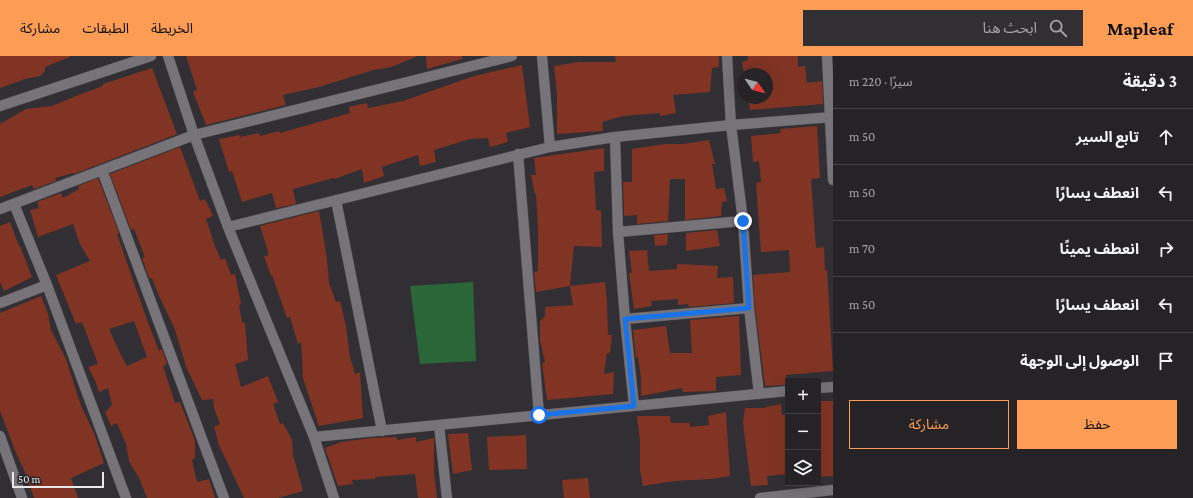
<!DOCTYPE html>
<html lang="ar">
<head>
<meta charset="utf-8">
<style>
  body { margin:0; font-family:"Crimson Pro","Noto Sans Arabic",serif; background:#312f32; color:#f1f3f6; direction:rtl }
  .controls { position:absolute; right:12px; bottom:12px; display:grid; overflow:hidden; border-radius:0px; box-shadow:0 4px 16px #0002 }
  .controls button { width:36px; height:36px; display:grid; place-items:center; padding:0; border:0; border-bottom:1px solid #424043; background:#252326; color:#f1f3f6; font:20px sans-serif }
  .compass { position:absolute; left:737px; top:12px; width:36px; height:36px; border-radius:50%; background:#252326; box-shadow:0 4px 16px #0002; rotate:125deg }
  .scale { position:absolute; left:12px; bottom:10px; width:92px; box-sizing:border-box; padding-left:4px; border:2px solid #e8e7e9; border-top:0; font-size:11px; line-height:14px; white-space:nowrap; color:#e8e7e9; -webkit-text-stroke:3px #272529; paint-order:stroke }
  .stop { position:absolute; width:12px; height:12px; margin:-9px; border:3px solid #1a73e8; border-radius:50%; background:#fff }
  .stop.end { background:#1a73e8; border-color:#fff; box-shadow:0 1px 4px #0008 }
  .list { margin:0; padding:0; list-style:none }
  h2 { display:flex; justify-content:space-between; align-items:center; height:52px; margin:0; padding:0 16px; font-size:17px }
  h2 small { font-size:13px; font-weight:400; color:#a3a4a7 }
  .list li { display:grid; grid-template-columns:26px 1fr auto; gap:12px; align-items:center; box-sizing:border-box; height:56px; padding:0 16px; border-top:1px solid #424043 }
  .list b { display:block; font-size:15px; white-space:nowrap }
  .list em { font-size:13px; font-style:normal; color:#a3a4a7 }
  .actions { display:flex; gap:8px; padding:12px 16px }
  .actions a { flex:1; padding:9px 0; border:1px solid #fd9d55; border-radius:0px; text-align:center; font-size:14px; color:#fd9d55 }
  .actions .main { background:#fd9d55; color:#111 }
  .icon { flex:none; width:22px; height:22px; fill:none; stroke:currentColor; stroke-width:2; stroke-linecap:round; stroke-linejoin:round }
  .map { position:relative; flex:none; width:833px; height:442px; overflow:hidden; direction:ltr }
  header { display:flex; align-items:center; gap:24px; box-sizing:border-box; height:56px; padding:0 20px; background:#fd9d55; color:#111 }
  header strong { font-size:19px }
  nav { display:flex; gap:22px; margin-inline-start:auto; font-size:14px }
  .search { width:280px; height:36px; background:#312f32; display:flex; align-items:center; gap:10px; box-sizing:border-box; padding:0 14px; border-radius:0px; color:#a3a4a7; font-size:15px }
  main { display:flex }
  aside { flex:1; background:#252326 }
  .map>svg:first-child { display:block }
  .pitch { fill:#2b6638 }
  .building { fill:#813423; fill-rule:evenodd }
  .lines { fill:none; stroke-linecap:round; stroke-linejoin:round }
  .minor-casing { stroke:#4f4d51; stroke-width:11 }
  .minor { stroke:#767479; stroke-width:10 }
  .route { stroke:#1a73e8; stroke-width:5 }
</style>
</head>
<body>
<header>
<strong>Mapleaf</strong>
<div class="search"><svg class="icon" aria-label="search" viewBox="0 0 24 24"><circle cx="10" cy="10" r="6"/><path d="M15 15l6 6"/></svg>ابحث هنا</div>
<nav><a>الخريطة</a><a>الطبقات</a><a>مشاركة</a></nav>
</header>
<main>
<aside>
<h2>3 دقيقة<small>سيرًا · 220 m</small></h2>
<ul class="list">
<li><svg class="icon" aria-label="ahead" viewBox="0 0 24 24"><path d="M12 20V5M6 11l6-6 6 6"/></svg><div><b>تابع السير</b></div><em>50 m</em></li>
<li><svg class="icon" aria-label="left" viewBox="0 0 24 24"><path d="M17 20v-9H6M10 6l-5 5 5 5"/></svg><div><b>انعطف يسارًا</b></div><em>50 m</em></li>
<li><svg class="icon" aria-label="right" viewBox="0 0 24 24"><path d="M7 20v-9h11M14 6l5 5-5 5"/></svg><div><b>انعطف يمينًا</b></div><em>70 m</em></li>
<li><svg class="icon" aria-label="left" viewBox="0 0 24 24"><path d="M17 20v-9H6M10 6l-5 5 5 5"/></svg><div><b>انعطف يسارًا</b></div><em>50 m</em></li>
<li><svg class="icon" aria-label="arrive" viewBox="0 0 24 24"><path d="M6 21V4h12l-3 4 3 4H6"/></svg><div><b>الوصول إلى الوجهة</b></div></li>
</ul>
<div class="actions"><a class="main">حفظ</a><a>مشاركة</a></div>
</aside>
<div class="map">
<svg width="833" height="442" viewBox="0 0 833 442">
  <rect width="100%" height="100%" fill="#312f33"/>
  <path class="pitch" d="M473,226L476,305L420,308L410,230Z"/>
  <path class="building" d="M0,0H70V1L45,11V15L40,20L25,23L0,32Z
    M186,0H416V1L391,11L373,14L319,31L283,39L286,49L206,69L193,36L197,34Z
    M426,0H462V3L427,13Z
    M615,0H719V11L712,12L710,36L673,39L676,57L660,60V57L623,60L602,66L603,75L557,78V38L554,10L579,6H616Z
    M748,0H798V11L805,10L807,27L822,25L823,48L750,54L748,42H767V18H751L743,14L742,6L748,4Z
    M522,9L530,71L506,77L508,86L490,91L488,82L470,83L434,94L436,106L420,110L418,99L382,111L384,120L364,127L362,113L334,123V122L293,133L296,148L276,152L272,137L242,146L232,115L229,116L219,83L240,79V81L259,77L260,80L279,75L280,77L350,57L349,51L367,47L368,52L403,45L474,20Z
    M152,12L177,78L175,79L74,118L73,117L55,122L56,125L34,133L32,129L0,141V68L26,53L52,50L76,40L103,30V28Z
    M817,70L820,122L811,123L816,192L824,191L825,214H827L833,315L786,319L787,329L765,330L755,251L753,219L790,216L789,194L761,196L756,127L761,126L759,105L753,106L751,80L781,77L780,73Z
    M709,84L715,108H712L716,133L724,132L727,145L722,146L721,160L685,164V123H670L668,165L637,168V159L624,160L623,126H632V93L665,88H683Z
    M180,91L200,145L205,143L213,160L206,163L215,190L221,204L225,202L231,219L235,218L241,248L239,249L242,266L245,267L248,304L235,308L241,331L268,320L278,346L273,348L280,368L283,367L292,384L293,399L303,435L278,442H244L219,389L214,371L220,368L214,352L213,343L202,344L187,313L174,271L159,240L152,222L150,223L148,219L142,202L145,201L134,173L131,174L110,118Z
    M604,92V115L594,116L596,154H601L602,191L574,190L570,230L536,236L534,216L538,215V173L536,138H535L531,119H536L534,102Z
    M98,122L119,177L117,178L146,261L159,295L162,293L167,308L163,310L175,347L180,346L195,385V402L192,404L197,426L209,423L215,442H147L140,424L129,405L126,388L117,367L111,370L105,356L112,349L108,332L99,336L95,324L88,311L98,308L82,266L76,268L56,219L90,205L80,188L73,168L38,181L30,154L39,152L37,146L61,137L63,142L79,133L78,130ZM134,265L147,301L127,310L121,299L109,273Z
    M319,155L327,203L329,227L336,246L340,245L346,270L350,301L355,318L360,316L363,362L319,370L302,319L303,318L301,286L298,288L290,261L287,262L272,219L271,220L264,200L269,199L260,170Z
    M10,166L19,190H20L32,221L4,235L0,226V170Z
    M717,174L720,190L686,195V177Z
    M668,178L667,189L655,190L654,179Z
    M647,194L649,215L677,213V208L718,210L717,222L733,221L734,247L689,251L688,248L678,249V243L651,245L652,250L634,253L629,217H632L629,195Z
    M605,226L607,245L608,279H612L610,297H607L604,318L614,316L613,338L547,344L542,307L545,306L540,284V265L545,260V251L573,249L570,230Z
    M41,240L48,258L51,274L66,303L81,350L94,377L104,407L71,422L78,442H34L25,416L16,397L0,355V257Z
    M739,260L741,319L716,321V335L683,336L682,332L641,340V322L638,301L636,302L633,274L666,270L670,297H692L690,264Z
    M818,345H833V420L818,421Z
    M781,348L782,359L788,358V418L767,420L768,429L751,430L743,367L745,352H763Z
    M726,356L730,420L712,423L674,425L643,430L640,414V385L637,360H670L671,367H690V371L709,369L708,360Z
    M468,377L472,414L453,418L448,378Z
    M526,379L527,413L489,414L487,381Z
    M397,381V384L416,381V386L434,382V417L437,442H418L415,418L375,421V423L352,424L353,428L338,430L325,392L341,386L371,382Z
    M588,422L590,442H564L562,424Z"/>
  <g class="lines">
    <g class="minor-casing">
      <path id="minor" d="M168,0L194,79L228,171L314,381L334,442
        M542,0L550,91
        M727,0L731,69L743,165L749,252L759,338
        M827,0L833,124
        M0,50L151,0
        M615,81L618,176L625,263L634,350
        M518,98L539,359
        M102,114L224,442
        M336,144L382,375
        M14,148L47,229L126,442
        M0,153L194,79L512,0
        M228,171L550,91L615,81L731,69L833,61
        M618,176L743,165
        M0,247L47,229
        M625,263L749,252
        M818,332L833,331
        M439,369L447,442
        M0,380L22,442
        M314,381L788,335
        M760,442L833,434"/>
    </g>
    <use href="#minor" class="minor"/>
  </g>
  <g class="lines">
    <path class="route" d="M539,359L634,350L625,263L749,252L743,165"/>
  </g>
</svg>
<div class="controls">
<button>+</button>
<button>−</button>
<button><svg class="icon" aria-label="layers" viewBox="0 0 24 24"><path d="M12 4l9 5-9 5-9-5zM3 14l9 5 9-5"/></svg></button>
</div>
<svg class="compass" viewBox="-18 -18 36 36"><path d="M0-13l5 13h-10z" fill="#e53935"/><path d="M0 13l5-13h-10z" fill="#a3a4a7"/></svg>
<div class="scale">50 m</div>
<div class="stop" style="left:539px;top:359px"></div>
<div class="stop end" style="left:743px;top:165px"></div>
</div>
</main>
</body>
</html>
